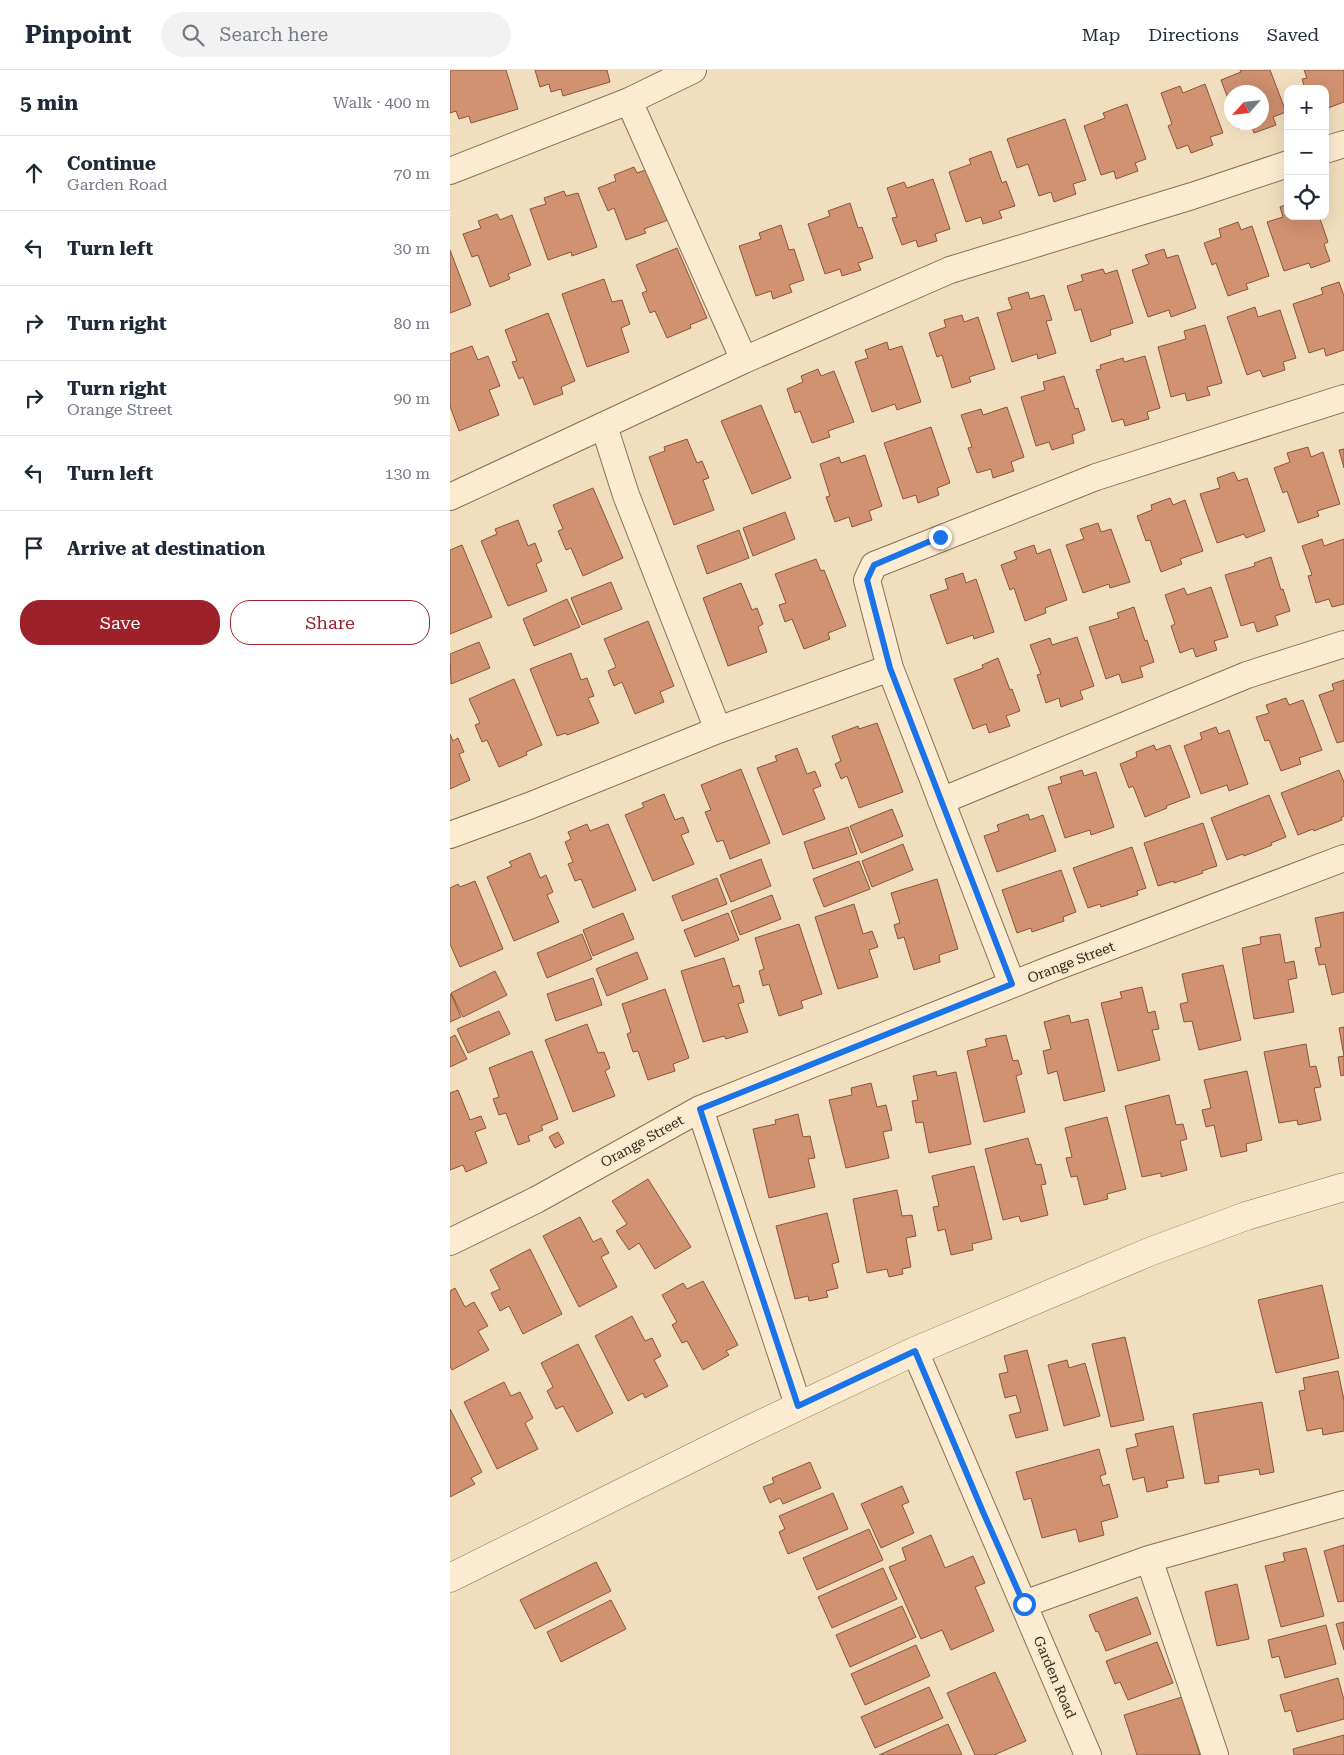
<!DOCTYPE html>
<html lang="en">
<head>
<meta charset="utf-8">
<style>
  body { margin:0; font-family:"Roboto Serif",serif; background:#f2f2f3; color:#1f2937 }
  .controls { position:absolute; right:15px; top:15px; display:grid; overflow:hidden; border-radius:10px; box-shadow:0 5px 20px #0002 }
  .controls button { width:45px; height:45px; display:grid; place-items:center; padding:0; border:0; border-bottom:1px solid #e0e1e3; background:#fff; color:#1f2937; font:25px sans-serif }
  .compass { position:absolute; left:774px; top:15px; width:45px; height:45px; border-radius:50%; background:#fff; box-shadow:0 5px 20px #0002; rotate:243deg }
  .stop { position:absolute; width:15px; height:15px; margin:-11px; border:4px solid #1a73e8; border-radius:50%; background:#fff }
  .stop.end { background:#1a73e8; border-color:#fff; box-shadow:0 1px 5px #0008 }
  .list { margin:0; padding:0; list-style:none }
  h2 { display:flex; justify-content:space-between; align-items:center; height:65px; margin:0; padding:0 20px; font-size:21px }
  h2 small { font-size:16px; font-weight:400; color:#747a83 }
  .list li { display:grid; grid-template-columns:32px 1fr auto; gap:15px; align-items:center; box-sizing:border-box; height:75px; padding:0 20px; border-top:1px solid #e0e1e3 }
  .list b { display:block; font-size:19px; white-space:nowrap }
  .list p { margin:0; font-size:16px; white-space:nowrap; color:#747a83 }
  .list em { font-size:16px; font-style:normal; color:#747a83 }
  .actions { display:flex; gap:10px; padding:15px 20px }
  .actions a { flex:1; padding:11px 0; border:1px solid #9d212b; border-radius:20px; text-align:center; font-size:18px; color:#9d212b }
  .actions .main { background:#9d212b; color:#fff }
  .icon { flex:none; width:28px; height:28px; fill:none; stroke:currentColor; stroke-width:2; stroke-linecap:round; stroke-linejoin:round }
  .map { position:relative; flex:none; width:894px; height:1685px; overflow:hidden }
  header { display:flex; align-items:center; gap:30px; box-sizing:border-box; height:70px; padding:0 25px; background:#fff; border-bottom:1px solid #e0e1e3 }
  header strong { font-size:24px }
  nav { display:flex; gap:28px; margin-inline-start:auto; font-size:18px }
  .search { width:350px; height:45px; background:#f2f2f3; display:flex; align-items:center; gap:12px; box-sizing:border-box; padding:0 18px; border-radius:28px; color:#747a83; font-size:19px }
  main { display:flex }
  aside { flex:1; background:#fff }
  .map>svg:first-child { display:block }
  .building { fill:#d19271; stroke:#8b543a }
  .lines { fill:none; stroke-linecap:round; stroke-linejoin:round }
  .minor-casing { stroke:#8a6e55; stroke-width:28 }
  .tertiary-casing { stroke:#8a6e55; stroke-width:29 }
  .minor { stroke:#fbecd1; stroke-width:26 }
  .tertiary { stroke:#fbecd1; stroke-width:28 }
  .route { stroke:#1a73e8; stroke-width:6 }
  .labels { text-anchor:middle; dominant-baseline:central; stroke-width:5; stroke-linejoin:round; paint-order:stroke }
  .street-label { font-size:14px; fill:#38271b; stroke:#f8e9ce }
</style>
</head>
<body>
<header>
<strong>Pinpoint</strong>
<div class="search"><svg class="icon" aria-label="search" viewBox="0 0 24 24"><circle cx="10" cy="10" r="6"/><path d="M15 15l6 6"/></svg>Search here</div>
<nav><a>Map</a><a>Directions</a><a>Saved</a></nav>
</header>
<main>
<aside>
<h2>5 min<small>Walk · 400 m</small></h2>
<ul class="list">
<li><svg class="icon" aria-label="ahead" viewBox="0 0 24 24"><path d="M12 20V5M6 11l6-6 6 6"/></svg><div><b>Continue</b><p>Garden Road</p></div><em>70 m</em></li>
<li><svg class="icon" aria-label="left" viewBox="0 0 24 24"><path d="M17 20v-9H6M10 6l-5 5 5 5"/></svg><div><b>Turn left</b></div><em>30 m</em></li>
<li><svg class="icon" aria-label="right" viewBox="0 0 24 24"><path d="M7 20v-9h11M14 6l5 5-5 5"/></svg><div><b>Turn right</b></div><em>80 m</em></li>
<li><svg class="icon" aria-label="right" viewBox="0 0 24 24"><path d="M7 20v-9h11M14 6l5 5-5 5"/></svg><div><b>Turn right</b><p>Orange Street</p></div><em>90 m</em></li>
<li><svg class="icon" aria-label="left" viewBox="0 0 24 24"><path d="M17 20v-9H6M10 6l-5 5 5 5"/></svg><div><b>Turn left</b></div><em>130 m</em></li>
<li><svg class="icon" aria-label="arrive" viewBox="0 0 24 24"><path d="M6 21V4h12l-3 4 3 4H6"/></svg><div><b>Arrive at destination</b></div></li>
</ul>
<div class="actions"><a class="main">Save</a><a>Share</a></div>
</aside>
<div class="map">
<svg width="894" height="1685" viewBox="0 0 894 1685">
  <rect width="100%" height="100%" fill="#f1debe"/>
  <path class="building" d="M0,0H56L68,39L21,53L19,46L9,49L6,41L0,43Z
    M85,0H157L160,12L113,26L111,19L101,22L99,14L90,17Z
    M790,0H820L836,42L823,47L826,55L804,63L801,54L789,59L787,52H812V22H782V39L771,10L791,2Z
    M854,0H894V32L878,38L875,31V19H855L852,9L857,8Z
    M755,14L773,63L760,67L763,75L741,83L738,75L727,79L718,56L722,54L711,23L730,16L733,23Z
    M677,34L696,89L685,93L688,101L666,109L664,101L651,105L634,56L655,48L653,43Z
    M615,49L636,110L623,114L626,124L604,132L601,122L589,126L578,94L567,98L557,69Z
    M541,81L552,113L556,111L565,136L549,141L552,148L533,154L531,147L516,152L499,102L521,94L519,89Z
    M184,97L187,103L198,99L218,150L194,159L196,163L176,170L164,138L158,141L148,118L166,111L164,105Z
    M483,109L500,159L485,164L487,171L468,177L466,170L452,175L442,148L447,147L437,118L454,112L457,118Z
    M114,121L116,126L128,123L147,177L122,186L121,182L98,190L80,139L96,134L94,128Z
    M400,133L408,158L412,157L423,188L408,193L411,200L392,206L390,199L375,204L358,154L380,146L378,141Z
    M838,134V146H869L878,172L874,174L880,191L861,198L859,193L834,201L817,152L833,147L830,137Z
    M47,144L50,150L62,145L81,195L58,204L60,209L40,217L28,185L22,187L13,164L31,158L28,151Z
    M788,152L791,160L802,156L819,206L796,214L798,219L778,226L766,193L762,195L754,173L771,167L769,159Z
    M331,155L339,180L344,179L354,210L339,215L342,222L323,229L321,221L306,226L289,176L311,169L309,163Z
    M227,178L257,248L240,255L241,258L217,268L205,241L200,243L192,223L197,221L186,195Z
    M714,179L717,188L728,185L746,238L721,247L719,240L698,247L682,200L699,194L695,185Z
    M0,180L21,235L0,243Z
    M653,199L655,204L667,200L683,253L660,260L661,265L641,272L631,239L625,241L617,216L633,211L631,205Z
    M154,209L162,232L172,230L180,254L171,258L179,282L137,297L112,224Z
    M889,212L894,226V280L876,286L874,278L859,283L843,234L873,224L871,218Z
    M578,222L580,229L594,225L602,250L596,251L606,283L588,289L587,284L562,292L547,243L562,239L558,228Z
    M805,237L808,247L830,240L846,288L833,292L835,300L813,307L810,300L797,305L777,247Z
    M98,243L125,311L111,317L113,324L84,335L73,307L69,309L62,292L67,291L55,260Z
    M512,245L514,252L528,247L545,299L519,307L521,312L502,318L492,285L487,287L479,263L496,257L494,250Z
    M755,255L772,313L757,317L760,325L737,331L735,323L721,327L708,277L736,269L734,261Z
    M437,272L439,280L452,276L471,332L447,340L445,334L422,342L405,292L418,288L415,280Z
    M22,276L28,290L38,286L50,316L39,320L49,345L9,361L0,336V284Z
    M695,286L710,338L697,342L699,349L675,356L673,349L662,352L646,300L651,299L650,295L673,288L674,292Z
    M368,299L371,306L384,301L404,352L378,361L380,367L362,373L350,341L345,343L337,319L353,312L351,306Z
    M614,306L625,339L628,338L635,360L622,365L624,373L602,380L599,372L586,376L571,327L595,320L593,312Z
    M311,335L341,408L302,424L271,351Z
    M557,337L574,387L561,392L564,401L543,408L541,399L527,403L518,378L522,377L511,345L531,339L533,345Z
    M481,357L500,413L487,418L489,425L468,433L466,425L453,429L434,373Z
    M237,369L247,393L252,391L259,408L253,410L264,440L224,455L199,387L215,381L214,377Z
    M858,377L861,387L873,382L890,434L867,441L869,446L848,453L837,421L833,423L824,398L840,392L837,383Z
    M894,379V398L889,380Z
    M415,385L432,436L419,441L422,450L402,457L399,447L385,452L376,427L380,426L370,394L389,387L391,393Z
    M784,402L788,411L797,408L815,461L796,468L794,464L767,473L750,424L770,418L767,408Z
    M143,418L173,488L133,506L121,478L116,480L108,461L113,459L103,435Z
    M720,428L723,435L735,430L753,481L730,489L732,494L711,502L700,470L696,471L687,446L702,440L701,435Z
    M335,442L345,469L303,486L293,458Z
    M68,450L78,476L85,473L92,491L86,494L97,521L58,536L31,471L47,464L45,459Z
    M648,453L651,462L661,459L680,512L660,518L659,514L633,523L616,475L634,469L630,459Z
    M289,460L299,488L257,504L247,476Z
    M872,469L874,476L894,469V534L882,537L879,529L866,533L858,506L862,505L852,476Z
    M12,475L42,547L0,564V480Z
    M584,475L587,484L600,479L617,530L595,538L596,543L575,551L564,518L560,520L551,495L567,489L564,482Z
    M821,487L831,520L833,519L840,541L825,546L828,555L807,562L804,552L791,556L775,505L805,496L804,493Z
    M366,489L371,501L374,500L396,556L378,563L380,569L354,579L342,549L335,552L329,535L336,533L325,504Z
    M513,503L516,513L526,509L544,562L524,569L523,565L497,574L480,525L498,519L495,509Z
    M161,512L172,539L132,555L121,528Z
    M291,513L302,540L307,538L313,554L308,557L317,582L278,596L253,528Z
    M761,517L778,567L764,571L767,580L746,587L743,578L730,583L721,556L725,554L715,525L734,518L737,525Z
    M117,529L130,557L84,576L73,549Z
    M684,537L695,571L697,570L704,592L690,597L693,607L672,613L669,604L656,609L639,557L669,548L667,543Z
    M198,551L224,616L210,622L214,632L185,644L172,612L164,616L158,601L166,597L154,569Z
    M627,567L644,616L630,621L633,629L611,637L609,628L596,633L587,605L591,604L580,575L600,568L602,575Z
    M29,572L40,598L1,614L0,584Z
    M121,583L131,610L137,608L144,626L138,628L149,653L117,665L116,663L107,666L80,599Z
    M548,588L560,620L562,619L570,641L556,646L560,656L539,663L536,654L523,659L504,609L533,598L532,595Z
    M64,609L92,675L76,682L77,685L49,697L37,670L32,672L25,655L30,653L19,629Z
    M894,610V671L887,673L869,625L884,620L882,614Z
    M836,628L839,635L853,630L872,680L849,688L851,694L831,701L819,670L815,671L806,647L819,643L816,635Z
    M427,653L453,722L409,738L397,706L391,709L385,694L391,691L382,666L408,656L409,659Z
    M766,657L769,664L779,660L798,714L779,721L777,715L751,724L734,676L752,669L750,663Z
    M0,664L3,671L8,668L14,682L9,684L20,710L0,719Z
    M704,675L706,680L720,675L740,727L716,736L717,738L695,747L683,716L679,718L670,694L687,687L686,682Z
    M347,678L357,704L365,701L371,716L363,719L375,749L333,765L307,698L327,691L325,686Z
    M291,699L320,773L280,789L273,770L267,772L255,742L261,740L251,715Z
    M632,700L634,706L646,702L664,757L641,765L640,760L615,768L598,717L612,713L610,707Z
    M889,700L894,712V746L891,748L892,750L864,761L863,759L848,765L831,723Z
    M214,724L225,750L233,747L239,762L231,765L244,794L203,811L175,745L194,737L192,733Z
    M819,725L836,767L821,773L822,775L794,786L793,784L777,790L761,748Z
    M442,739L453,766L411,783L400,756Z
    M578,744L580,750L593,745L606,781L547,802L534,766L549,761L547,755Z
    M753,753L767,796L752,801L753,803L724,813V811L708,816L694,773Z
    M137,754L140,761L158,754L186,820L143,838L131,809L125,811L118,794L123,792L115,772L121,769L118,762Z
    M398,757L407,784L363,799L354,772Z
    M453,774L463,800L422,817L412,791Z
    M682,777L696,818L687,821L688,825L651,837L650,834L638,838L623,798Z
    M80,783L90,808L96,805L103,822L97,825L109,852L64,871L37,807L62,796L59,792Z
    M311,789L321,816L281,832L270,805Z
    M409,791L420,819L374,837L363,809Z
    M611,800L626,842L613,847L614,851L582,862L581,858L567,863L552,820Z
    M267,808L277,834L232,851L222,826Z
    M487,809L508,879L489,885L490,892L464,900L454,867L448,869L444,855L450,853L441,823Z
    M25,811L53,879L10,897L0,874V818L8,814L10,817Z
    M322,825L331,849L290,865L281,841Z
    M404,834L413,864L422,861L428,877L419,880L428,907L388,919L365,847Z
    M894,842V922L882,925L875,894L869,895L865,878L871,877L865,848Z
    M173,843L184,869L143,886L133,860Z
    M278,843L289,870L245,887L234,860Z
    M349,854L372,924L351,931L353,938L329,946L319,914L313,916L309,901L314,899L305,868Z
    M132,864L142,889L97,908L87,883Z
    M830,864L835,893L844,891L847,908L838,910L844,942L804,949L792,878L811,874L810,867Z
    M187,882L198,909L157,926L146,899Z
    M274,888L283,917L289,915L294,932L288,934L298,962L276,969L274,966L253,972L231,901Z
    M773,895L791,970L749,980L742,951L734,952L730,934L738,932L732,904Z
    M45,901L57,925L13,947L1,923Z
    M143,908L152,935L106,951L97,924Z
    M692,917L698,943L705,941L709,959L702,960L710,990L668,1001L651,933L672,928L670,922Z
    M215,919L239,988L223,994L225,1001L198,1010L188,981L183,982L177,964L181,962L172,934Z
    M1,924L11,947L0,952V925Z
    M49,941L60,964L18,983L7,959Z
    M619,945L621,953L638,949L655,1021L614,1031L607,1001L598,1004L593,981L601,979L594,952Z
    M137,954L148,983L154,982L160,998L155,1001L165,1026L123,1042L95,970Z
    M894,957V986L889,958Z
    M5,965L17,989L0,997V968Z
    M556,965L563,991L568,990L572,1004L566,1006L575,1042L534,1052L517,981L537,976L535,969Z
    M856,974L860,997L866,996L871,1017L864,1018L871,1050L848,1055L847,1050L829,1053L814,982Z
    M82,981L108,1049L91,1056L93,1060L78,1066L80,1071L68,1075L56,1043L49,1045L43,1029L49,1027L39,998Z
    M894,986V1005L891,1006L888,987Z
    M486,1001L487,1006L506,1002L521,1074L479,1083L473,1052L466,1053L462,1031L468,1030L463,1006Z
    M797,1001L812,1070L796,1074L797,1081L771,1087L764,1055L756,1057L752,1040L761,1038L754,1010Z
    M421,1013L427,1037L436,1035L442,1060L433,1062L439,1088L396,1098L379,1030L402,1025L401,1018Z
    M8,1020L20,1050L31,1046L36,1058L25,1062L37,1093L16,1102L13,1095L0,1100V1023Z
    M719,1025L726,1055L733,1054L737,1069L730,1071L737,1100L711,1107V1103L692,1107L675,1036Z
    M348,1044L353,1067L360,1066L365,1088L358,1089L365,1117L319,1128L303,1059L326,1054L325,1050Z
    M657,1047L676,1119L657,1124L658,1129L634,1135L627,1106L621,1107L616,1088L622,1087L615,1058Z
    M108,1062L114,1073L105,1078L99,1067Z
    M578,1068L586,1095L591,1094L596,1114L591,1115L598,1145L571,1152L569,1146L553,1150L535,1079Z
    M524,1096L542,1169L522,1174L523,1180L501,1185L495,1159L488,1161L483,1137L489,1136L482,1106Z
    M198,1109L241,1177L205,1199L189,1173L179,1180L166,1161L177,1154L162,1131Z
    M447,1120L452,1146L462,1145L466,1166L456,1168L461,1197L452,1199L453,1204L439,1207L437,1199L417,1203L403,1129Z
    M377,1143L389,1192L382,1194L388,1218L376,1221L378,1227L359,1231L358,1226L345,1229L326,1156Z
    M130,1147L143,1172L151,1168L159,1183L151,1187L167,1217L129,1237L93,1166Z
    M80,1179L112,1244L73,1264L59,1236L50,1241L41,1223L50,1219L40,1200Z
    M253,1211L288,1275L276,1281L279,1285L253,1300L237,1271L232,1273L222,1255L227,1252L212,1225L233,1213L237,1219Z
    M872,1215L889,1288L826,1303L808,1230Z
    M5,1218L15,1237L24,1232L38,1256L28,1261L39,1280L2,1300L0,1296V1221Z
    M182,1246L195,1271L202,1268L211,1286L204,1290L218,1316L195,1328L193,1323L178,1331L145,1266Z
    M675,1267L694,1350L661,1357L642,1274Z
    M128,1274L163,1343L127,1362L113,1336L106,1339L97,1321L103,1317L91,1293Z
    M577,1280L598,1360L566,1368L559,1345L571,1342L566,1325L555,1328L549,1304L558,1302L554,1286Z
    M617,1290L619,1298L635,1293L650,1346L614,1356L598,1295Z
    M888,1301L894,1330V1361L873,1365L872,1358L857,1361L849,1321L855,1320L853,1308Z
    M54,1312L61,1326L70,1322L83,1348L75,1353L88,1379L47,1399L14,1332Z
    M812,1332L824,1402L810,1405L809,1399L768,1406L769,1412L755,1414L743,1344Z
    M0,1339L32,1402L21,1408L25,1414L0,1427Z
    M723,1356L734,1408L716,1411L718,1417L697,1422L694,1407L683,1410L676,1379L688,1376L685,1364Z
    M649,1379L656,1404L650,1406L653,1416L659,1414L668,1447L651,1452L654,1465L629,1472L626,1459L592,1468L581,1428L574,1430L566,1402Z
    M360,1392L371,1418L333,1434L330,1428L320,1433L313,1417L324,1413L322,1408Z
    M452,1416L459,1432L452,1435L464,1463L431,1478L411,1434Z
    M383,1423L398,1459L338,1484L329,1462L335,1459L329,1446Z
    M419,1459L433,1490L367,1520L353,1488Z
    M481,1465L495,1498L523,1486L535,1513L525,1517L544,1561L501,1580L492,1560L471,1569L439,1497L456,1490L452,1478Z
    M894,1475V1531L888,1532L874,1481Z
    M856,1478L874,1546L831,1557L815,1496L835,1491L833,1483Z
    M146,1492L161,1521L85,1559L70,1530Z
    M433,1498L447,1529L382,1558L368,1527Z
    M787,1514L799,1569L767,1576L755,1522Z
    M687,1527L701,1564L656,1581L648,1561L646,1562L639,1545Z
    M161,1530L176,1559L111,1592L97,1562Z
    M452,1536L466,1567L400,1597L386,1565Z
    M894,1552V1580L886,1554Z
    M876,1555L886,1594L835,1608L829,1586L822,1588L818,1570Z
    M707,1572L723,1613L678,1630L670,1612L665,1614L656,1591Z
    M466,1575L480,1606L415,1635L401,1604Z
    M545,1602L576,1671L544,1685H525L497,1623Z
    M888,1608L894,1630V1649L847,1662L841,1640L835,1642L830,1625Z
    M479,1617L493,1648L425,1678L411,1647Z
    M732,1627L750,1685H687L674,1645Z
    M498,1654L512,1685H429Z
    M894,1665V1685H844L843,1679Z"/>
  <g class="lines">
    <g class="minor-casing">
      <path id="minor" d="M179,31L294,290
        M875,80L894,74
        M0,101L179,31L243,0
        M154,356L176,425L268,660
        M0,427L294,290L500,200L742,126L838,94
        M440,598L562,914
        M491,731L797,605L894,574
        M0,765L79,736L268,660L440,598L417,510L424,495L646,407L894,328
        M250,1039L348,1335
        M0,1172L86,1130L250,1039L601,899L894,788
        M465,1281L638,1685
        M699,1489L765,1685
        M574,1534L699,1489L894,1434"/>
    </g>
    <g class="tertiary-casing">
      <path id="tertiary" d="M0,1508L294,1362L465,1281L699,1182L796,1146L894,1117"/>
    </g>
    <use href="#minor" class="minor"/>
    <use href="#tertiary" class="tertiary"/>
  </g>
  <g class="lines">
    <path class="route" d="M490,467L424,495L417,510L440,598L562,914L250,1039L348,1336L465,1281L533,1442L574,1534"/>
  </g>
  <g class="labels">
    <g class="street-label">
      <text transform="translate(621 892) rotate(-21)">Orange Street</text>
      <text transform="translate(192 1071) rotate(-29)">Orange Street</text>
      <text transform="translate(605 1607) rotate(67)">Garden Road</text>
    </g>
  </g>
</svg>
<div class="controls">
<button>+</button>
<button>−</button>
<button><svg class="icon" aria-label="locate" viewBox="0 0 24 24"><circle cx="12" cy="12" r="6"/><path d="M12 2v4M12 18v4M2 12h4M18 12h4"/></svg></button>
</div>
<svg class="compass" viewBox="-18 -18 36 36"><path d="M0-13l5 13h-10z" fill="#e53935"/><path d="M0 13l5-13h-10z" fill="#747a83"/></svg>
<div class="stop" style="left:574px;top:1534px"></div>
<div class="stop end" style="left:490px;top:467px"></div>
</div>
</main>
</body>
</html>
